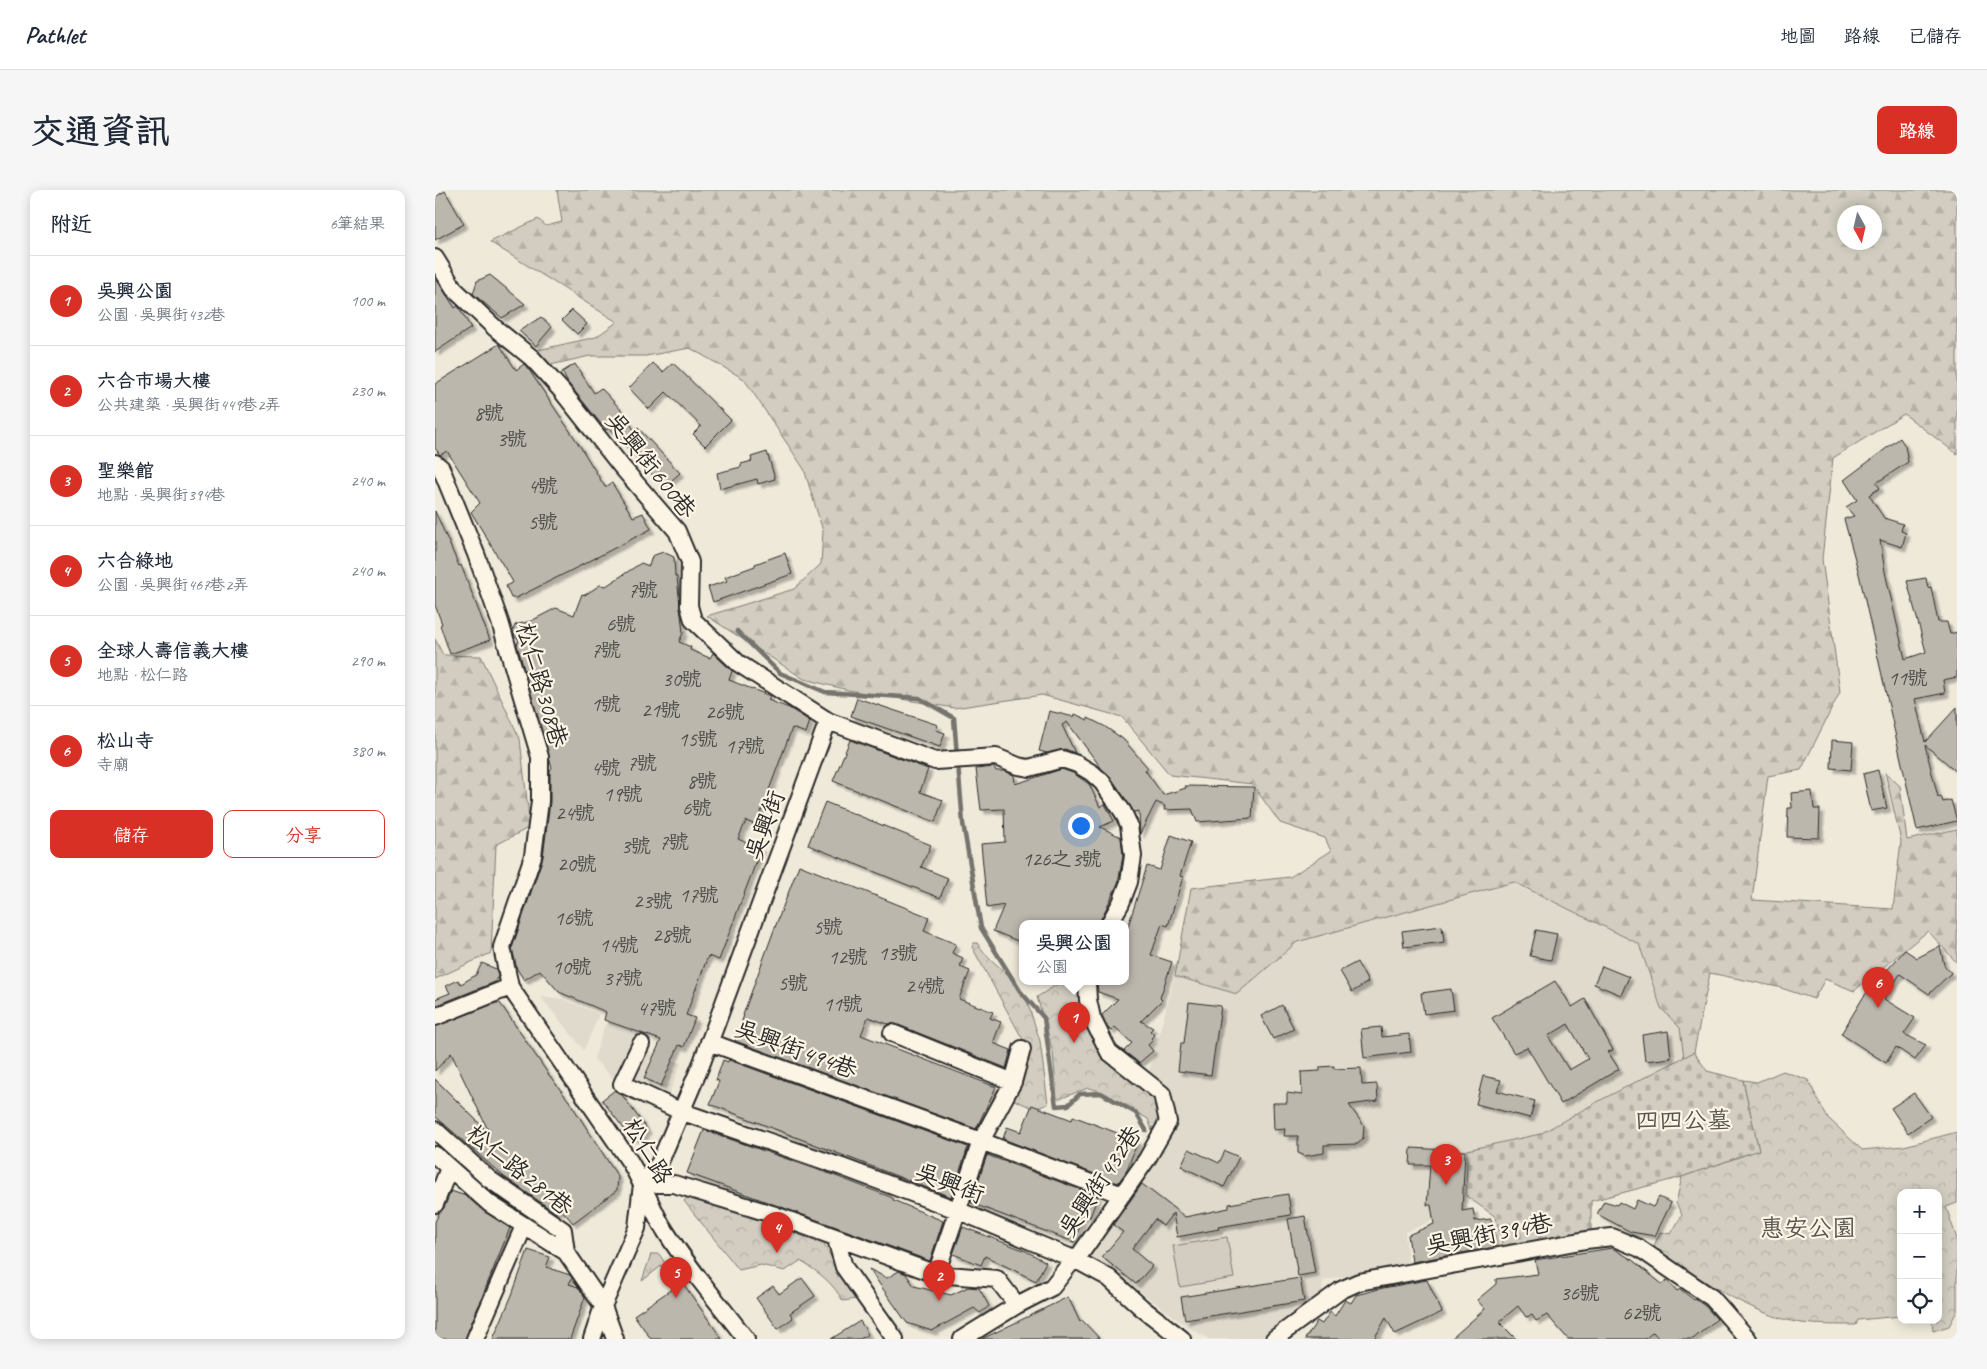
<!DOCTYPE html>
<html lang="zh-TW">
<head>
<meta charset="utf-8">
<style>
  body { margin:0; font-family:Caveat,"LXGW WenKai TC",sans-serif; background:#f6f6f7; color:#1f2937 }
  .controls { position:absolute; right:15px; bottom:15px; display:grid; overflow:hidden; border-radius:10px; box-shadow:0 2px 12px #0003 }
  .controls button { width:45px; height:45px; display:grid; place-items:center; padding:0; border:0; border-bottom:1px solid #e0e1e3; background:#fff; color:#1f2937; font:25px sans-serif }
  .compass { position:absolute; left:1402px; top:15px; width:45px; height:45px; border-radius:50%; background:#fff; box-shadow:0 2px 12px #0003; rotate:172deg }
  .you { position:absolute; left:645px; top:635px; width:18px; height:18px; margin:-12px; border:4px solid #fff; border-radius:50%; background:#1a73e8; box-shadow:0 0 0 8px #1a73e833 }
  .badge { display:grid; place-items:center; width:32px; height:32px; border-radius:50%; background:#d93025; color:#fff; font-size:16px; font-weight:700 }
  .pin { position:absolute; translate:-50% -41px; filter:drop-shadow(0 1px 2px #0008) }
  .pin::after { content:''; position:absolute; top:26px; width:18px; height:15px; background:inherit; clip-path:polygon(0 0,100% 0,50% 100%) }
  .popup { position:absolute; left:584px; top:730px; width:110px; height:65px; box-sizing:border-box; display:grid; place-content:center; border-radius:10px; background:#fff; filter:drop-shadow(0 1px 4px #0005); font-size:16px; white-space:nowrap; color:#747a83 }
  .popup b { font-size:19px; color:#1f2937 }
  .popup::after { content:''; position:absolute; left:50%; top:100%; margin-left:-10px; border:10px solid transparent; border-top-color:#fff }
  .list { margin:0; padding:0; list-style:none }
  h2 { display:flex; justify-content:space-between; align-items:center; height:65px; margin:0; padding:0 20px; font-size:21px }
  h2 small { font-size:16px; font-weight:400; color:#747a83 }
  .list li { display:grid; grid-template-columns:32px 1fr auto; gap:15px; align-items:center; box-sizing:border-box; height:90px; padding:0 20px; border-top:1px solid #e0e1e3 }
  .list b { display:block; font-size:19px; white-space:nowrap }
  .list p { margin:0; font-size:16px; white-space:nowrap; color:#747a83 }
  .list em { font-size:16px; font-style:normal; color:#747a83 }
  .actions { display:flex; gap:10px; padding:15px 20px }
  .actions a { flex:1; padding:11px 0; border:1px solid #d93025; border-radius:10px; text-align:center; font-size:18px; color:#d93025 }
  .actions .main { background:#d93025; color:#fff }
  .icon { flex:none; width:28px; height:28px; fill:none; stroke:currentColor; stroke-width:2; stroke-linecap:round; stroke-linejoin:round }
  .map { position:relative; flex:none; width:1522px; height:1149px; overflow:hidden; border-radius:10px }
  header { display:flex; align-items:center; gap:30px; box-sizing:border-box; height:70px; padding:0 25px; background:#fff; border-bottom:1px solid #e0e1e3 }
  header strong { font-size:24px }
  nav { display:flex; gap:28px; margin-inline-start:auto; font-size:18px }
  .intro { display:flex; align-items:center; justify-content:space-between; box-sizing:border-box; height:120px; padding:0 30px }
  h1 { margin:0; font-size:35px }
  .button { padding:12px 22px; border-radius:10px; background:#d93025; color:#fff; font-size:18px; font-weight:700 }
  main { display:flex; gap:30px; padding:0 30px }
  aside { flex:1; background:#fff; border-radius:10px; box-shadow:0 2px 12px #0003 }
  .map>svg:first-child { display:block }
  .built { fill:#e0dacc }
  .grass { fill:url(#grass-tufts); stroke:#7e7c76 }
  .forest { fill:url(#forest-firs); stroke:#7e7c76; fill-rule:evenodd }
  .cemetery { fill:url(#cemetery-stones); stroke:#7e7c76 }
  .park { fill:url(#park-crowns); stroke:#7e7c76 }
  .pitch { fill:#d2cdc0; stroke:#7e7c76 }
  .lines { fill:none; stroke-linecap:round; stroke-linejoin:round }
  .stream { stroke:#75736d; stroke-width:4.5 }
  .building { fill:#bcb7ac; stroke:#2b2b2b; fill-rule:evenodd; filter:url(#shadow) }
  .minor-casing { stroke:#2b2b2b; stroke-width:20 }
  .minor { stroke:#fcf5e5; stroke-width:16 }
  .labels { text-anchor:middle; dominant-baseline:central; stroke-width:4.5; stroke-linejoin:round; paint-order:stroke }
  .number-label { font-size:21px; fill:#4f4e4b }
  .street-label { font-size:24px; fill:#2b2b2b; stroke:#fcf5e5 }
  .park-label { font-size:24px; fill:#555450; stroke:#fcf5e5 }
</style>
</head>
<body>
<header>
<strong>Pathlet</strong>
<nav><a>地圖</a><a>路線</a><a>已儲存</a></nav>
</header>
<div class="intro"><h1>交通資訊</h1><a class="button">路線</a></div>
<main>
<aside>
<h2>附近<small>6筆結果</small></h2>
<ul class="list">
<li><span class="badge">1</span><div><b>吳興公園</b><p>公園 · 吳興街432巷</p></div><em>100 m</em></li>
<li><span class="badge">2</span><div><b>六合市場大樓</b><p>公共建築 · 吳興街449巷2弄</p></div><em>230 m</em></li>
<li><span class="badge">3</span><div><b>聖樂館</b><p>地點 · 吳興街394巷</p></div><em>240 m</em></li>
<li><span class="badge">4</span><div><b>六合綠地</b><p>公園 · 吳興街467巷2弄</p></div><em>240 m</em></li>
<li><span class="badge">5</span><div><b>全球人壽信義大樓</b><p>地點 · 松仁路</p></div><em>290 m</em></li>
<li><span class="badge">6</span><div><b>松山寺</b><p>寺廟</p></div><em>380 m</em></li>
</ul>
<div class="actions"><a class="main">儲存</a><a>分享</a></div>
</aside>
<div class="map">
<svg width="1522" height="1149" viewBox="0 0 1522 1149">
  <defs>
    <pattern id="grass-tufts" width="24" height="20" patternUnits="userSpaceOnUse" patternTransform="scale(1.25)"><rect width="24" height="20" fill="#d2cdc0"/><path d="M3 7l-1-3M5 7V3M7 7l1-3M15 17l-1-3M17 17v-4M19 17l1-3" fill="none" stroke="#b4b0a5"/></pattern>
    <pattern id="forest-firs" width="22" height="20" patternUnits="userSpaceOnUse" patternTransform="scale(1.25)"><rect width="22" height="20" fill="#d2cdc0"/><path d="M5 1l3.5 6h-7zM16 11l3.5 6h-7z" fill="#b4b0a5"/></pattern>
    <pattern id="cemetery-stones" width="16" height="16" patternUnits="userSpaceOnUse" patternTransform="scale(1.25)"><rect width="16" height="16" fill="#d2cdc0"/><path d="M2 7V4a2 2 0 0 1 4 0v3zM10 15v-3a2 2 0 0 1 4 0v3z" fill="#b4b0a5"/></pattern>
    <pattern id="park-crowns" width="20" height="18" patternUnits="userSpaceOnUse" patternTransform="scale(1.25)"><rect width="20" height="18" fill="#d2cdc0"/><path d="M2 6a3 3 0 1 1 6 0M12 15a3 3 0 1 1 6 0" fill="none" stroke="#b4b0a5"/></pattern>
    <filter id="shadow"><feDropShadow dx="4" dy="4" stdDeviation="1" flood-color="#0004"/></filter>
  </defs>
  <rect width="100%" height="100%" fill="#efe9da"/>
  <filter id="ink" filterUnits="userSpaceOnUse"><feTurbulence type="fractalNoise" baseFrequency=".02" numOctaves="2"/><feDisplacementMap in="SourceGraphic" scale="10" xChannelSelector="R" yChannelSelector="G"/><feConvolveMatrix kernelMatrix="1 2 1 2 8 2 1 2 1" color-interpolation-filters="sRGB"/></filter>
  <g filter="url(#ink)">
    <path class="built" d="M1078,692L1204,754L1226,818L1245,838L1249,868L1162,912L1105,944L1032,960L1030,1017L970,1042L973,1072L888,1091L887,1101L883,1106L825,1149H774L753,1137L654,1064L741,935L733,901L714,881L740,786L802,804L862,752Z
      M105,806L128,809L164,824L149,860Z
      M170,834L202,846L198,855L246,873L228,920L196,907L159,869Z"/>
    <path class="grass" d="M216,1064H224L230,1073L207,1091Z"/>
    <path class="forest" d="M122,0H1522V264L1469,224L1398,268L1387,369L1405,502L1366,580L1333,586L1317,710L1458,719L1466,651L1450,582L1465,596L1472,650L1522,639V773L1493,741L1419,801L1390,789L1379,809L1343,797L1275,783L1259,862L1249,868L1245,838L1226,818L1204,754L1079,692L862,752L802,804L740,786L756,698L855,687L896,661L890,648L845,633L817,594L735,585L687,527L607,505L519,518L413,500L369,489L272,426L359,399L386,374L388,341L369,279L309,189L255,158L211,166H155L111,176L103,160L161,147L182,132L55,52L103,29L111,36L127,32ZM1410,22H1440V52H1410Z
      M0,449L8,465L46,466L85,549L95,637L61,655L56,763L0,789Z"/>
    <path class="cemetery" d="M1259,862L1272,881L1308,890L1324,960L1247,987L1156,1011V1042L1068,1058L1061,1027L1031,1006L1032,960L1105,944L1162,912Z"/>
    <path class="park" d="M539,753H542L552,766L580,791L592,811L605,851L613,914L600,919L577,909L592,857L537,757Z
      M626,792H645L650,826L727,913L718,943L713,929L665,901L653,898L624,909L622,908L618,862L602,807Z
      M1348,881L1373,890L1392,927L1427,960L1469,956L1522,942V1013L1511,1017L1522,1049V1121L1514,1136L1498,1141L1497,1130H1503V1003H1466V1126L1423,1130L1421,1135C1403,1135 1384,1135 1366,1133C1316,1125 1261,1086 1218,1058L1225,1042L1236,1044L1247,1025L1241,1013L1247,987L1324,960L1308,890L1322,892Z
      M257,1002L389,1055L421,1109L408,1111C397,1092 384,1082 365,1071L350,1081L326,1075L304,1080L249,1011Z"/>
    <path class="pitch" d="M792,1047L799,1088L745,1097L738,1056Z"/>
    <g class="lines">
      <path class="stream" d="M302,441L345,483L390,502L484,508L519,528L522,566
        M523,574L528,633L546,738L585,801L609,828L621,916L633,915L645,904L666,903L701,923L711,940"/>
    </g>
    <path class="building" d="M10,1L29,34L0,50V7Z
      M55,85L90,114L67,128L42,107L38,104L42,91Z
      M0,87L20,118L23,116L36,138L0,162Z
      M137,120L152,134L142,144L127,130Z
      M106,127L117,137L101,156L84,141Z
      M64,154L81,180L89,174L94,180L145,256L170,297L177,293L198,327L208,323L216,339L147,375L81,408H76L71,396L78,392L36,322L45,313L12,261L5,265L0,258V194Z
      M218,173L228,182L238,173L296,230L270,256L258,244L266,236L231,202L214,219L194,198Z
      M140,174L159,203L166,198L188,222L199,240L202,237L245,283L229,297L174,238L171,240L133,193L127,182Z
      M1465,248L1470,256L1473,272L1441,293L1445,298L1434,305L1449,328L1468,334L1466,341L1471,343L1467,357L1445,350L1450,382L1470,469L1491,462L1472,391L1491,388L1493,398L1496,397L1503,432H1512L1515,444L1522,442V487L1508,490L1510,503L1480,509L1490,552L1522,517V582L1490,555L1503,607L1506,606L1508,612L1516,610L1522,631L1482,640L1424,384L1409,329L1419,326L1411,317L1422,310L1409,290Z
      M332,262L340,289L323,294L322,289L285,299L282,283L306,277V274L317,271L316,267Z
      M0,321L24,376L26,375L55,450L15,464L5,435L7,434L0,415Z
      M228,362L239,367L240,386L242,387L248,443L244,452L256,457L255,460L275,468L278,463L297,481L294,490L335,506L333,510L354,518L375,531L371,543L357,538L321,635L311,631L303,649L326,659L284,770L273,766L251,825L260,828L249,857L244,855L226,896L209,888L226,850L169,830L171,822L124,802L105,780L89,790L82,779L77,758L108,667L115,612V580L117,578L82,455L84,449L80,447L78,441L80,435L96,431L121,418L139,425L147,404L150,405L165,395L171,396L206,373L214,376L217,366Z
      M350,363L357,384L278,412L273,397L292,391L290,387L320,376V374Z
      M422,508L503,535L501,540L510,543L505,557L416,526Z
      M614,521L639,527L640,524L653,530V528L669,536L688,549L713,578L710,580L728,605L751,598L750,596L819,597L817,628L762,632L757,619L729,620L730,616L721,612L705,644L704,621L699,622L675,586L667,579L632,532L627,535L640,563L630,559L612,563L604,561Z
      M415,550L493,579L485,602L508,610L500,632L398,591Z
      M1397,550L1418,552L1416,580L1396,578Z
      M559,577L561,581H569L579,585L580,594L627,579L638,583L654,594L665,617L670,614L671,616L679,631L665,637L686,647L688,666L683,693L664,734H588V753L558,741L569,715L552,718L546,654L570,652L569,619L546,620L541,579Z
      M1443,580L1452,618L1436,621L1428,584Z
      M1377,601L1379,619H1385L1384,648L1352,647L1353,618H1357L1356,603Z
      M390,612L496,655L486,677L513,688L505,708L373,655Z
      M736,645L756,652L745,686L748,687L733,736L727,734L716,765L737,772L725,808L727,810L706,831L718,838L715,841L719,845L716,848L718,850L713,855L718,861L704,873L689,861L697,853L680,837L676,841L673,838L667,825L683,809L663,802L662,792H690V746L712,676L725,680Z
      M364,675L494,727L489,741L521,754L517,763L528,768L525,777L535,781L524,809L558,822L555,828L566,832L558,853L576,860L571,878L461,834H453L433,827L426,845L561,897L541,939L300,851L309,825H308L339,740Z
      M1007,736L1009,752L969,757L967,741Z
      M1101,740L1122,744L1116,770L1095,766Z
      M1505,756L1509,775L1516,783L1494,804L1465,784L1449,809L1480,828L1469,844L1491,855L1480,870L1461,857L1451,873L1406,844L1429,806L1470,760L1482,768Z
      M922,772L933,792L917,802L905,781Z
      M47,773L61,779L63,786L60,792L0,816V809L15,803L11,796L23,790L26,794L41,785Z
      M1167,776L1194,787L1186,805L1159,794Z
      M1120,791L1137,817L1150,809L1178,860L1173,862L1184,879L1126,914L1092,857L1079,863L1057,828ZM1133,834L1153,869L1134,880L1113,846Z
      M1016,799L1019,820L989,824L986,803Z
      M754,812L786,816L776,885L743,881L746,853H749Z
      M61,813H65L114,885L134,911L183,987L182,1000L138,1033L126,1019L121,1023L68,986L0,926V889L55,944L16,863L0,881V837Z
      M847,815L859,839L838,849L826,826Z
      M946,837L947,847L974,844L976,862L929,868L926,839Z
      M1233,841L1236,868L1210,871L1207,845Z
      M288,870L293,872L294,870L533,957L516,1007L275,914L284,891L281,890Z
      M899,876V879L926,878L927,895L942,894L943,911L914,915L929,936L928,948L923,954L889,955V963L870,966L863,963V946H849L850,939L839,940L838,913H852V903L867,905L866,882L885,881V877Z
      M1048,886L1066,890L1062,901L1100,911L1095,928L1041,914Z
      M180,900L187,905L212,939L209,946L196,948L167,910Z
      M1479,903L1496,927L1473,943L1456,918Z
      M597,915L637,930L638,926L703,951L691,982L683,993L568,949L572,937L586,942Z
      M269,940L398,985L458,1008V1010L508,1031L495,1071L252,983Z
      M976,958L1030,961L1027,1021L1038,1019L1040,1031L1056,1029L1060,1057L977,1072L973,1045L999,1034L996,1015H992L995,975H975Z
      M754,959L784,973L790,961L804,967L789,997L746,976Z
      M552,965L663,1006L655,1027L649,1025L639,1052L536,1013Z
      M707,994L750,1027L794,1018V1014L853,1004L856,1025L783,1037L784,1039L742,1047L738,1023L728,1036L720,1029L697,1059L717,1076L701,1094L667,1067L688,1042L678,1035Z
      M16,1001L31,1006L50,1022L75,1038L30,1149H0V1032L4,1023L9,1018Z
      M1224,1007L1236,1013L1220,1046L1196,1042L1162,1024L1169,1011L1182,1015L1184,1012L1198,1019L1202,1010L1218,1017Z
      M870,1026L880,1083L863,1086L853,1029Z
      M528,1037L591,1061L611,1072L601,1091L550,1066L546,1075L518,1064Z
      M1177,1058L1196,1069L1227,1094L1232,1090L1242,1101L1245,1099L1259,1110L1260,1109L1270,1116L1282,1129L1258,1149H1224L1218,1142L1210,1149H1133L1112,1125L1101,1131L1097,1125L1091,1127L1083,1116L1064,1132L1081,1149H1016L1050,1119L1042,1110L1061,1094V1089L1103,1084L1100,1070Z
      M93,1060L115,1067L111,1077L135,1085L137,1088L134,1094L143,1097L150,1107L135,1149H58L77,1105Z
      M434,1079L452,1088L464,1081L471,1084L479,1096L516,1105L533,1097L544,1098L554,1116L545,1123L539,1118L497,1141L472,1133Z
      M367,1088L380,1106L355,1123L358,1128L343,1139L321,1108L338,1096L344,1104Z
      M865,1088L869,1111L750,1130L746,1107Z
      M992,1090L1007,1122L960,1144L951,1128L939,1149H870L882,1131L887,1134L895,1122L900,1126L910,1110L916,1113L921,1105L948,1098Z
      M247,1092L287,1149H216L199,1125Z
      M633,1107L645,1132L647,1130L665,1149H547Z
      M425,1131L433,1144L425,1149H396Z"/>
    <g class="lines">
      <g class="minor-casing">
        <path id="minor" d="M0,68L19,99L60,138L97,168L126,200L186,276L242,341L255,372L254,416L258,430L303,473L393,531L500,571L561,567L583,576L594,578L627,569L642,574L657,583L667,592L688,622L694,635L698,666L694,692L686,713L674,734
          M0,273L6,278L41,364L65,432L105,567V611L98,666L67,757L75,797L195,972C207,992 215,1014 226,1034C250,1074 283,1112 311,1149
          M0,827L75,797
          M457,843L578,892
          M274,852L546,951L687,1005
          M206,854L187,894L245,921L407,977L522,1020L641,1070L674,1088L707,1118L747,1149
          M0,940L54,989L128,1040L131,1062
          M0,965L55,1014L131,1062L168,1116L180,1149
          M207,994H239L340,1025L501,1084L562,1089L582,1115
          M0,1014L14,978
          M401,1049L409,1077L460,1149
          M501,1084L546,951L578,892L587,859
          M40,1149L89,1036
          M157,1149L168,1116L202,1038L207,994L224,974L266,875L393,531
          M527,1149L582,1115L617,1097L634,1075L641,1070L712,969L733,932L727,904L674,862L657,828L653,810L652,792
          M839,1149L906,1100L924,1092L1151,1050L1177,1047L1204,1058L1277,1108L1313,1149"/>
      </g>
      <use href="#minor" class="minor"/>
    </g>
  </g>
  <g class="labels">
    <g class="number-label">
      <text x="54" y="223">8號</text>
      <text x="77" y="249">3號</text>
      <text x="108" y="296">4號</text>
      <text x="108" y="332">5號</text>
      <text x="208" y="400">7號</text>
      <text x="186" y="434">6號</text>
      <text x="171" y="460">7號</text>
      <text x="1473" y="488">11號</text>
      <text x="247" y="489">30號</text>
      <text x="171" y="514">1號</text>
      <text x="226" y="520">21號</text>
      <text x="290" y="522">26號</text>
      <text x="263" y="549">15號</text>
      <text x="310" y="556">17號</text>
      <text x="207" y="573">7號</text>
      <text x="171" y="578">4號</text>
      <text x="267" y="591">8號</text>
      <text x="188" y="604">19號</text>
      <text x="262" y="618">6號</text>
      <text x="140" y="623">24號</text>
      <text x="239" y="652">7號</text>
      <text x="201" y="656">3號</text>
      <text x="627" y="669">126之3號</text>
      <text x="142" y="674">20號</text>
      <text x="264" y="705">17號</text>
      <text x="218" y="711">23號</text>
      <text x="139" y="728">16號</text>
      <text x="393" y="737">5號</text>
      <text x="237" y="745">28號</text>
      <text x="184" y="755">14號</text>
      <text x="463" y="763">13號</text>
      <text x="413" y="767">12號</text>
      <text x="137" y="777">10號</text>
      <text x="188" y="788">37號</text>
      <text x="358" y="793">5號</text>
      <text x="490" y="796">24號</text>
      <text x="408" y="814">11號</text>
      <text x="222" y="818">47號</text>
      <text x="1145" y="1103">36號</text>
      <text x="1207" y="1123">62號</text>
    </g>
    <g class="street-label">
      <text transform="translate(216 275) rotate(51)">吳興街600巷</text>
      <text transform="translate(107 495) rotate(74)">松仁路308巷</text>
      <text transform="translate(330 635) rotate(-70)">吳興街</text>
      <text transform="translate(361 859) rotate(20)">吳興街494巷</text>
      <text transform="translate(213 961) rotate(59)">松仁路</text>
      <text transform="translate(85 980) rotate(39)">松仁路281巷</text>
      <text transform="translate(665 991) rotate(-56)">吳興街432巷</text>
      <text transform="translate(515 993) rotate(21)">吳興街</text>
      <text transform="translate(1054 1044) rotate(-11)">吳興街394巷</text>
    </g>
    <g class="park-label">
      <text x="1248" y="930">四四公墓</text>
      <text x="1373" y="1038">惠安公園</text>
    </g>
  </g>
</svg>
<div class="controls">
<button>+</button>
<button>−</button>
<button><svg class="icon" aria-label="locate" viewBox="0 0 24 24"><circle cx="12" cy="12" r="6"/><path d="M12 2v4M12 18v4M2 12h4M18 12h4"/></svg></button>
</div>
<svg class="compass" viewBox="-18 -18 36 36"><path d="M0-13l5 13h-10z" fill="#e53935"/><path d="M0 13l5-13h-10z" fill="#747a83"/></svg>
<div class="you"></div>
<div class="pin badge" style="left:639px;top:853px">1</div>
<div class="popup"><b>吳興公園</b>公園</div>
<div class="pin badge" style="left:504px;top:1111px">2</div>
<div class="pin badge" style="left:1011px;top:995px">3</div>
<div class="pin badge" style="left:342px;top:1063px">4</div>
<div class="pin badge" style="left:241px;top:1108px">5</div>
<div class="pin badge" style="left:1443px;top:818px">6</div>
</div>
</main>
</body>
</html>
